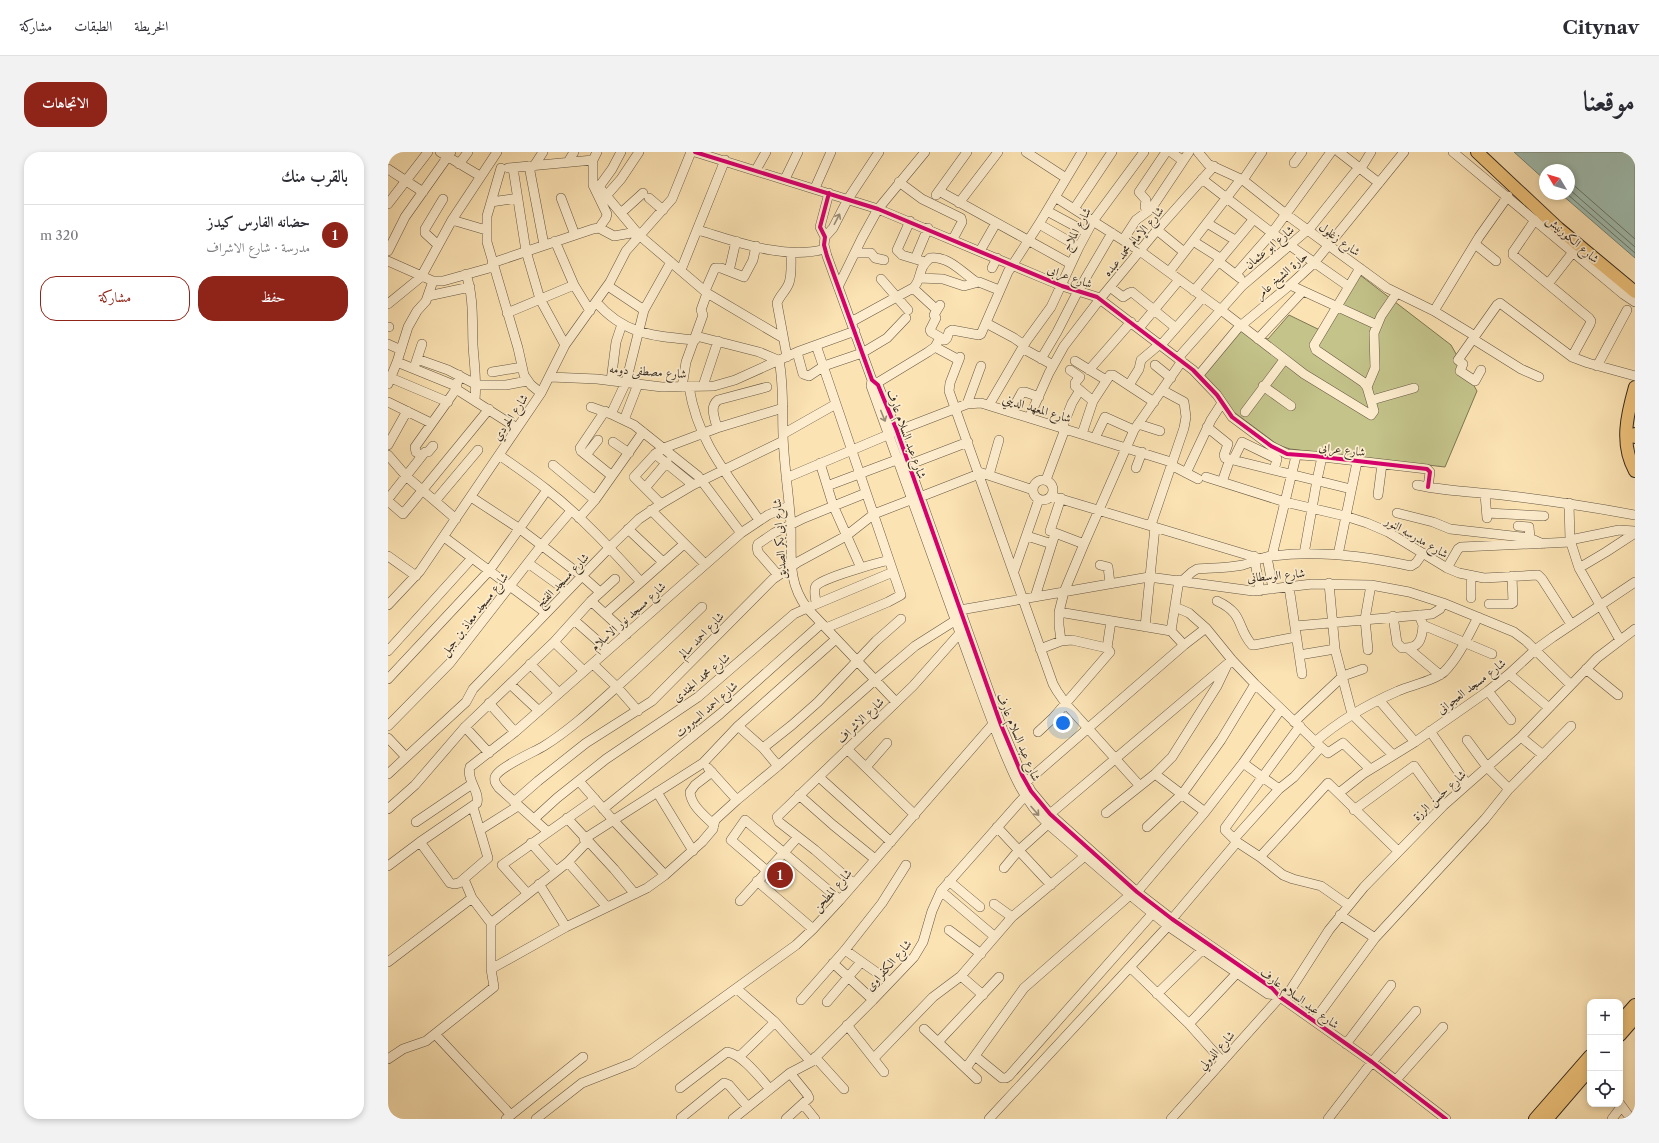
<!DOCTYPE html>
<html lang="ar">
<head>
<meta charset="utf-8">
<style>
  body { margin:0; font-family:"Libre Caslon Text",Amiri,serif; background:#f2f2f3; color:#2b2b33; direction:rtl }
  .controls { position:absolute; right:12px; bottom:12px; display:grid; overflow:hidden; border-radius:8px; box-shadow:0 2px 6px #0003 }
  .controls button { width:36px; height:36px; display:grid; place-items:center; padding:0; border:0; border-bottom:1px solid #e1e1e2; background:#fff; color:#2b2b33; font:20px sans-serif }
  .compass { position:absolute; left:1151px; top:12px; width:36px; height:36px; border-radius:50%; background:#fff; box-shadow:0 2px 6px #0003; rotate:308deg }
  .you { position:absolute; left:675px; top:571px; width:14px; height:14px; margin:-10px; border:3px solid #fff; border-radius:50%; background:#1a73e8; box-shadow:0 0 0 6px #1a73e833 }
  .badge { display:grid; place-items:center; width:26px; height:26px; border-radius:50%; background:#8f2418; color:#fff; font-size:13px; font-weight:700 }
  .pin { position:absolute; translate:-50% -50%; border:2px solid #fff; box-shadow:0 1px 4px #0006 }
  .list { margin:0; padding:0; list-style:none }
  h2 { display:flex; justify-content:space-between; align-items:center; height:52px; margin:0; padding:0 16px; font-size:17px }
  h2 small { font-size:13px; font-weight:400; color:#7c7c81 }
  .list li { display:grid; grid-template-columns:26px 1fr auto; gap:12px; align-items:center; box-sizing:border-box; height:60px; padding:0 16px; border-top:1px solid #e1e1e2 }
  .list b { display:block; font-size:15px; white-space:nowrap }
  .list p { margin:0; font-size:13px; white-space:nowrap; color:#7c7c81 }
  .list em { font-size:13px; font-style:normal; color:#7c7c81 }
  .actions { display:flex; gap:8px; padding:12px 16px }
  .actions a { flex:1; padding:9px 0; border:1px solid #8f2418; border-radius:16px; text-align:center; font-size:14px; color:#8f2418 }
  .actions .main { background:#8f2418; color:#fff }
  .icon { flex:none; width:22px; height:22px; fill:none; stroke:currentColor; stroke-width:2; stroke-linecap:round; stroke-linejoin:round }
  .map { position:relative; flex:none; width:1247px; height:967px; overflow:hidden; direction:ltr; border-radius:16px }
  header { display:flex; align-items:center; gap:24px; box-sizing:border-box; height:56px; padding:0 20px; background:#fff; border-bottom:1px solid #e1e1e2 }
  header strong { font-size:19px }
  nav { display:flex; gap:22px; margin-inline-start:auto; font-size:14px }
  .intro { display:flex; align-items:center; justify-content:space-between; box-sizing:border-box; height:96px; padding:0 24px }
  h1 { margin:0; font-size:28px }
  .button { padding:10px 18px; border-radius:16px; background:#8f2418; color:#fff; font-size:14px; font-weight:700 }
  main { display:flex; gap:24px; padding:0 24px }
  aside { flex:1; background:#fff; border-radius:16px; box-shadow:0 2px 6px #0003 }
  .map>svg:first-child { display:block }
  .green { fill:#c3c38a; stroke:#7c7654 }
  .water { fill:#a0beb1; stroke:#758277 }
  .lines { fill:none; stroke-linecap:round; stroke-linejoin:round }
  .shore { stroke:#6a7468; stroke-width:1 }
  .minor-casing { stroke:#665844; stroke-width:10 }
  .major-casing { stroke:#34291f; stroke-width:14 }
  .minor { stroke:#fdedce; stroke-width:9 }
  .major { stroke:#eec27a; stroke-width:12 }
  .cycleway-casing { stroke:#fdedce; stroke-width:6 }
  .cycleway { stroke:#d6006c; stroke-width:4 }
  .oneway { stroke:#988b76 }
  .labels { text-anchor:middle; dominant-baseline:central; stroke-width:3.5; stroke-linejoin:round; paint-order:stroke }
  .street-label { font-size:12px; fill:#34291f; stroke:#fdedce }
</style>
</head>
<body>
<header>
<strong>Citynav</strong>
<nav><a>الخريطة</a><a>الطبقات</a><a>مشاركة</a></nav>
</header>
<div class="intro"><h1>موقعنا</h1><a class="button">الاتجاهات</a></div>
<main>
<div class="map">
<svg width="1247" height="967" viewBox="0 0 1247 967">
  <rect width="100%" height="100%" fill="#fce3b3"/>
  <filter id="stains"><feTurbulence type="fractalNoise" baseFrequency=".005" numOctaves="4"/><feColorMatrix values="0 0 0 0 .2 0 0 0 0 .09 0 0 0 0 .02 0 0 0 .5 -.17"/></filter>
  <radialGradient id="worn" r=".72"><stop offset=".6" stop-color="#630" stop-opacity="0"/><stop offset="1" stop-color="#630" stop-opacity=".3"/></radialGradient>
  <path class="green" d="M972,123L1063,193L1089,239L1057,315L902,297L890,293L843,258L816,223L853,179L880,187L901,163L938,181Z"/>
  <path class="water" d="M1126,0H1247V106L1173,42H1181V18H1157V28Z"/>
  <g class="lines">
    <path class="shore" d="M1181,29L1247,87
      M1181,37L1247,95
      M1179,42L1247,101"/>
    <g class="minor-casing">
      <path id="minor" d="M52,0L92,24
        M209,0L205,8V33L219,62L218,66L211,76
        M307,0L490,57L674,134L709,145L805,218L829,243L844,265L883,294L899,302L926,304L1039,317L1042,320L1040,335
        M638,0L678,26
        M783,0L794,8
        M810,0L820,12L855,28L899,63L999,136L1046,159L1087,184
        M951,0L991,31
        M1065,0L1235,142L1247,150
        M180,10L186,0
        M906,11L914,0
        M71,12L80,0
        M141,14L156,93
        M146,14L155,0
        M113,16L99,64V90L130,196L136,223L143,233L153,241
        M120,16L205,8
        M125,16L138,99L152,147L177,193
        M0,17L35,40
        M368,18L378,0
        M397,27L410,0
        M814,27L884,81L960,134
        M855,28L874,0
        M511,30L534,47L573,66L574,70L565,87
        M211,35L251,83L319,141L395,186
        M427,36L443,0
        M208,39L224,17L233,0
        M551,39L683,112
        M441,41L432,75L437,85L436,93L439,104L484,228L490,233L509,279L613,573L634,623L643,639L662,662L749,740L784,767L884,836L892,845L984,910L1058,967
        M548,43L579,0
        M218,44L233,27L251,0
        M667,45L752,99L833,158L916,222L983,263L986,259L979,235L975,230L928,198L926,193L972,116
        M173,46L187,83
        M261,46L275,58
        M103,50L130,46
        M571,51L610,0
        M0,52L40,0
        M686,57L724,0
        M761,58L757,55L758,48L751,40L778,0
        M659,59L698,80
        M233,61L255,41
        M64,68L98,78
        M1147,68L1125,100V103L1201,166L1203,169L1202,172L1184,205
        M522,69L509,98L514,103L537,110
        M819,71L847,88
        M651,72L691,95
        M310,78C350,90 396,108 437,97
        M769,78L796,100
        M437,85L445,76L460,47L491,0
        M735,88L748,68L763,57L801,0
        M167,89L186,133L202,159
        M805,89L832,106
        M1087,92L1108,109
        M50,93L37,81V77L55,47
        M0,99L17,65L63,0
        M592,99L608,71
        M467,101H483L487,106L496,108
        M527,107L540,76
        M0,109L45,129H55L105,115
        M830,109L852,126
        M104,111L205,77L211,76L226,84L249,80
        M604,116L609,106
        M293,118L337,8
        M341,119L348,89
        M781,120L853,27
        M78,122C86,146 84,168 85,193C86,211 89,229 87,248
        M848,122L884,81L943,0
        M531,126L555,127L576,134L591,130L611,138
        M493,127L520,158
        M1160,132L1185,100
        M902,133L989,173
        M220,134L256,158
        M450,135L474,86L490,57L537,0
        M722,135L735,145L741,141L744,140L788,176
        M525,136L549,158
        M317,139L327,116H333L356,125L365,108L368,94
        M806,139L865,68
        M40,144L82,135
        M208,150C237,183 265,184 307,188
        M0,152L33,125L64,68L109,0
        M552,153L546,163L548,166L542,178L543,180L557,188L559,186L561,180L564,178L591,183L593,182L620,120L651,72L694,0
        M1046,159L1091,85L1120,44
        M119,161L186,133
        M463,170L525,136C535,127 528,118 542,106C559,103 574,120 587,129
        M598,171L626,186L636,193
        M0,175H1
        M751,176L791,128
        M308,184L371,200L390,208
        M870,187L915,139
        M1085,187L1133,217L1151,225
        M0,192L13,198
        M428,193L513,443L500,450L438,476
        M773,193L815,145
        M547,195L571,208
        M634,196L665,213
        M409,200L415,222L421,224L436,214L474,201L499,186L518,166
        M399,205L389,151C392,143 398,139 401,131C404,123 403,110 403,101
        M572,205L562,231L561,239L665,532L669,539L678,552L752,634
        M790,206L854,134L923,75L967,20L975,13L983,0
        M29,207L60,218L89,233H118L139,229
        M653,207L669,180L690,139L724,81
        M391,208C396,234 394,257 395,283C396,314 401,344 403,374C404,406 399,429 419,456L508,550
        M687,209L718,228
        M9,210L68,234
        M27,213L34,192
        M767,213L783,226
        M1209,214L1239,158
        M682,218L692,225L687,231V234L705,249
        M701,218L743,170
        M1093,218L1087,229L1072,219L1075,212L1070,208L1109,153L1112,151L1184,205L1200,211L1247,224
        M104,220L134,215
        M811,223L850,176L902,133L926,111L1016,0
        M162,225L209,227L274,235L326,234L347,228L409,200L467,179
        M3,226L60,250
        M484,228L483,234C515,321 546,408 577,495C589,528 600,560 613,592C625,622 636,649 660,672L742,743L780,774L880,842L889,843
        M223,229L228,190L234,172
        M489,231L540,200L547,195L552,186
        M0,232L9,210L20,175L29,159L38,149L45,129
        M741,233L751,217L753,208L772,192
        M315,234L330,189
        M875,234L903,254
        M294,235L298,210L315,163L313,158L319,141
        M301,235C310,291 340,323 371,368
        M979,235L987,216L986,181L993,164L1008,142
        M68,237L129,276
        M984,248L1026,236
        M0,250L43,271
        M579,252L593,214
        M601,253L639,188L663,155L691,95L705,69L756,0
        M203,255L223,262L246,273L310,324L353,381
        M217,259L192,296L193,299L224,324
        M623,260L634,240H637L651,245
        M857,260L896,208
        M223,262L238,230L256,158L283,110
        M641,266L661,221L676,194L712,147L769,78L826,14
        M236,268L250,232
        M750,272L772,279
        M819,275L840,292L836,303L837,306L963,337
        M329,276C327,266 321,255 330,248L379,235
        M674,276L684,251L692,238
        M509,279L579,252L593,251L783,310
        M395,282L448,252
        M694,282L705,249L722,223H725L766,250
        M707,286L717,265L746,278
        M225,290L241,301
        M0,293L19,259
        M267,302L305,333
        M0,303L19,325L68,367
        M111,303C127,314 143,325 158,337C193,364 223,397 253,430
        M198,303L210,288
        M34,304L28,300L27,295L64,243L68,237L71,223
        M845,308L854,290L889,307L886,318
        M432,311L445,353L473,416
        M165,313L207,348
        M520,313L580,290
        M783,313L810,327
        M748,316L754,300
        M591,320L645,338
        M798,321L823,268L834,251
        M601,323L611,288
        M818,325L897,350L957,364L979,371L1000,380L1059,416L1071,421L1096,426L1150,423L1154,427L1183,472
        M398,326L502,282
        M645 338a10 10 0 1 1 20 0a10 10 0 1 1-20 0Z
        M658,328L677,277
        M834,330L842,307
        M1029,333C1057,339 1085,340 1114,343C1158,348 1203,355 1247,363
        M439,334L511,307
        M257,336L279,310
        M1097,342L1099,366
        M990,343L994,312
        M663,344L873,407
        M83,345L132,377L194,424L212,440
        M532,345L591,322
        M673,346L662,379L696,392
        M0,347L37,300H40L45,294
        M0,349L15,362L101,257
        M47,349L90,298
        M1181,351L1182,388L1191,416L1232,488
        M273,352L246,325L267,302L276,296L329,276L395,256
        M263,358L317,412
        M1009,361L1045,370L1062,377L1142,386L1155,392
        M1099,361L1156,364
        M191,366L207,348L255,280
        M763,373L796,276L798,265L796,250L774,238
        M1130,374L1141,375L1142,386
        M240,377L275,410
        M639,384L664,392
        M56,385L158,461
        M1182,388L1231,378L1247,379
        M916,402L929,328L934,305
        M950,403L969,310
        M0,404L28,424
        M866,404L872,439
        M884,404L908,304
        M879,405L885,437
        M140,411L179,439
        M712,413L720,415L722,431
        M1059,416L1070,397L1073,395L1183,390
        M1191,416L1218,400L1247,381
        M626,419L651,347
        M390,423L370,400L369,395L370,392L386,381L416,366L478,341
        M794,429L804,420L809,417C824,416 840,416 855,413C865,410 874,405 884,404C930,398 978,404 1023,414L1028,411L1035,401
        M941,431L947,497L964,562L1005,603
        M901,435L914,522
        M647,445L667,382
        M1083,446V424
        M203,449L239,482
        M829,449C857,462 848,475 864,493H866L908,485
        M428,452C428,446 425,438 428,434C434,426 489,411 501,408
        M1101,452H1123L1125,451L1124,424
        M0,453L32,419L153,241L177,193L222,130L238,99L284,47L303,0
        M787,455L801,461L818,476
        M572,458L761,425L865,439L924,432L983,433L1021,440L1055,451L1126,480L1138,489L1183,533
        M671,460L783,479L796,493
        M217,462L296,392
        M1031,463L1035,473L1104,502
        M1005,464L1009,491L1014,496C1031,497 1034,488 1035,473
        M186,468L220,498
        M907,474L1044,462L1052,457L1055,451
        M757,475L767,375
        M783,479L791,428
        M673,489L671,473V460L676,440L696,392L746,278L794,209
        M166,490L196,519
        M719,496L723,469
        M1021,497L1052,523
        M980,498L977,467L983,433
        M0,499L84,406
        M911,503L947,497
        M142,512L171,541
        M205,512L229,535L250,559
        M1198,517L1230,543
        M1121,522L1161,556
        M0,527L101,419L159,338
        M122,532L151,559
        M1100,539L1123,568
        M991,548L1027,590
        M101,551L127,580
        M906,570L955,524L975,517
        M0,574L62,511L153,394L183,359
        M350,574L375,596L390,614
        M912,574L837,676V678L849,690L872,705L895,723L905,727L933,734L960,753
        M77,575L101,601
        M1042,579L1079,632
        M650,580L665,566L722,500L719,496L684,488L673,489L652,497
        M1133,585L1155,603
        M0,586L18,605
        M1079,588L1099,615L1121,637
        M927,590C952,568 980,552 1010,539C1023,533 1046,529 1056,520C1071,505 1080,484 1090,465
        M933,595L940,601L955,591L982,617
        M375,596L404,573L430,550L488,489L513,467
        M459,597L527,663
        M855,611L891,637
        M478,615L499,591
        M320,616L349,648
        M324,620L307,633L302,640C303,654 317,664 326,673
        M0,622L78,550L85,537L222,395L251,367L273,352L305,333L395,289
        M767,622L817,660
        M431,625L503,690
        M191,629L225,668L277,723
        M637,631L796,493L818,476L844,508L867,532L933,595L906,625L891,637L846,687
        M269,640L305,699
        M951,641L975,622L1027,590L1100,539L1121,522L1147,498L1165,485L1247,430
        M411,643L445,673L487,707
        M126,650L150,629L198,591L264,549L385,427L410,410L458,384L486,362L525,347
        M85,655L100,706L71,731L66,732L62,731L32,690L89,651C92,639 78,628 82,615L127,580L353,381L380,363L401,354
        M0,657L27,633L77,575L166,490L203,449L227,427
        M215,657L332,562L433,472
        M966,658L1026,614L1055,654
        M718,661L767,622L784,605L829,534L839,513
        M662,662L844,508
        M179,666L226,717L247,742
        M146,667L169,646L218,607L310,545L406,462L419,456L505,420
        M28,670L84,632
        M609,675L663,733
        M759,675L795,641L833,588L867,532
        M92,678L130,654
        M160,680L111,636C108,632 106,630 107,625C111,615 146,600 156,594C180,579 201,560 222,541C254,513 284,484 314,455
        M196,687L315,611L350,574L448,487
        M143,691L168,719
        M872,705L940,631L1010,699
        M180,710L219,755
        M0,714L32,690
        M616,716L630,699L660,672
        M379,719L343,688L357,668L452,748
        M369,729L425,777
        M561,729L592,755
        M151,732L178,775
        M466,732L427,698L391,670L389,665L525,534L572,481
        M553,739L606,784
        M749,740L817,660L855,611L893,557
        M139,741L114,713L207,647
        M352,749L410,685
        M606,752L624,765
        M952,763L987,786
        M784,767L849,690
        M103,771L180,710L199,690
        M561,778L593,802
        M457,798L502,830
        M0,810L84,746
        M445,811L485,848
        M743,816L801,872L834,909
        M103,817L178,775L259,736L277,723L314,690L325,677L327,668L349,648L390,614L487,528L527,494L568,468
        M573,824L595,843
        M349,837L387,870
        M769,842L814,798
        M413,848L457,798L494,751L518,713
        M896,848L941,778L976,735L1055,654L1133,585L1209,506L1247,477
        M439,850L473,810
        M926,869L987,786L1097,667L1121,637L1183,574
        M801,872L849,821
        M459,873L496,920
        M536,877L589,927
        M47,882L123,963L118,967
        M550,890L611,825
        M958,892L1003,833
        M587,904L614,926H618L621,924L765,761
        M351,905L387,870L423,910
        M427,905L456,937
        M486,906L545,845L573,824L624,765L697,704
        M0,907L15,897L38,889L106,835L103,817V771L84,746L76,727
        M578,916L636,836L742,743
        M1008,928L1055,875
        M292,936L339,900C354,902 372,926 382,937
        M415,952L427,967
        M1232,952L1243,967
        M123,963L195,905
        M293,966L336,931L341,933L360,955
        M148,967L194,931L245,911L408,793L425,777L452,748L605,572
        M345,967L402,921L423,910L485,848L526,805L535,790L544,759L553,739L637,644
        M398,967L421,946L419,942L402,921
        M601,967L780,774
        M783,967L892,845
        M940,967L984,910L1028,859
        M1224,967L1233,955"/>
    </g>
    <g class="major-casing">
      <path id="major" d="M1089,0L1170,76L1247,140
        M1247,235C1239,263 1232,292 1247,319
        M1247,282V285
        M1232,870L1247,853
        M1232,883L1247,866
        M1147,967L1202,904
        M1159,967L1202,917"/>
    </g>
    <use href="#minor" class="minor"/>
    <use href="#major" class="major"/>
    <g class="cycleway-casing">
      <path id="cycleway" d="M307,0L490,57L674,134L709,145L805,218L829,243L844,265L883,294L899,302L926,304L1039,317L1042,320L1040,335
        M441,41L432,75L437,85L436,93L439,104L484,228L490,233L509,279L613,573L634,623L643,639L662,662L749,740L784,767L884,836L892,845L984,910L1058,967"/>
    </g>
    <use href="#cycleway" class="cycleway"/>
  </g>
  <defs><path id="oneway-shaft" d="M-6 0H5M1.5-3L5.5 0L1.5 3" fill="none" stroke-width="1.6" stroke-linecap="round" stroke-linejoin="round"/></defs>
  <g class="oneway">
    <use href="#oneway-shaft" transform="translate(449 67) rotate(-63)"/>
    <use href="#oneway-shaft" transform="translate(495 264) rotate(68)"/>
    <use href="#oneway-shaft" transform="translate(647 659) rotate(49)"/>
  </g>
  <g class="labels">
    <g class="street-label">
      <text transform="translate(688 77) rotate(-61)">شارع الملاح</text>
      <text transform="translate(952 87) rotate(36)">شارع زغلول</text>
      <text transform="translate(1185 87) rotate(41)">شارع الكورنيش</text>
      <text transform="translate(745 89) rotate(-50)">شارع الإمام محمد عبده</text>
      <text transform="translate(881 95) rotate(-40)">شارع ابو عثمان</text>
      <text transform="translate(893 123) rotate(-41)">حارة الشيخ عامر</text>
      <text transform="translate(682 124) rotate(20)">شارع عرابى</text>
      <text transform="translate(260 219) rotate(4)">شارع مصطفى دومه</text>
      <text transform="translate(649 256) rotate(17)">شارع المعهد الديني</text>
      <text transform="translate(122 265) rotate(-56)">شارع الحردي</text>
      <text transform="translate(519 282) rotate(70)">شارع عبد السلام عارف</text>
      <text transform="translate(954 297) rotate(7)">شارع عرابى</text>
      <text transform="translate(1029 385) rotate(30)">شارع مدرسه النور</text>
      <text transform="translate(391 387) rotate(-94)">شارع ابى بكر الصديق</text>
      <text transform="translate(888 423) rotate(-5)">شارع الوسطانى</text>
      <text transform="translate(174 428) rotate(-46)">شارع مسجد الفتح</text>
      <text transform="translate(86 462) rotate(-52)">شارع مسجد معاذ بن جبل</text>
      <text transform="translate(240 464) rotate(-42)">شارع مسجد نور الاسلام</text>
      <text transform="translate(313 483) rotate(-46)">شارع احمد سالم</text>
      <text transform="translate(313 525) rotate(-39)">شارع محمد الجندى</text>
      <text transform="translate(1083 534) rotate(-37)">شارع مسجد العجوانى</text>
      <text transform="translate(318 557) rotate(-41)">شارع احمد السبروت</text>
      <text transform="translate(472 568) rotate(-44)">شارع الاشراف</text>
      <text transform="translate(631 585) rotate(67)">شارع عبد السلام عارف</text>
      <text transform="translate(1051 643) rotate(-43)">شارع حسن الرزة</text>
      <text transform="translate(444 738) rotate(-49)">شارع المطحن</text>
      <text transform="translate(500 813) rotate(-49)">شارع الكفراوى</text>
      <text transform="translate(912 846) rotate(36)">شارع عبد السلام عارف</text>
      <text transform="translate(828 898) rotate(-48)">شارع الدولي</text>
    </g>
  </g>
  <rect width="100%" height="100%" filter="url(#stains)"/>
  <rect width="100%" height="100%" fill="url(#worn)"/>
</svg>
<div class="controls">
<button>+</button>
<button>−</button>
<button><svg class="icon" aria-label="locate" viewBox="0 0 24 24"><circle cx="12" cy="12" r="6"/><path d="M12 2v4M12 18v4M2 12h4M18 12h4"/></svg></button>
</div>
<svg class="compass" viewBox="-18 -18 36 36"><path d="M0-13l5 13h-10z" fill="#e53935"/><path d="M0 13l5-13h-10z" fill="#7c7c81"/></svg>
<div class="you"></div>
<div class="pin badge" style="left:392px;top:723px">1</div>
</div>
<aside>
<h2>بالقرب منك<small></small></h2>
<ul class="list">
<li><span class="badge">1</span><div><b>حضانه الفارس كيدز</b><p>مدرسة · شارع الاشراف</p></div><em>320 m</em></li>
</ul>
<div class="actions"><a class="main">حفظ</a><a>مشاركة</a></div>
</aside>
</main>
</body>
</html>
